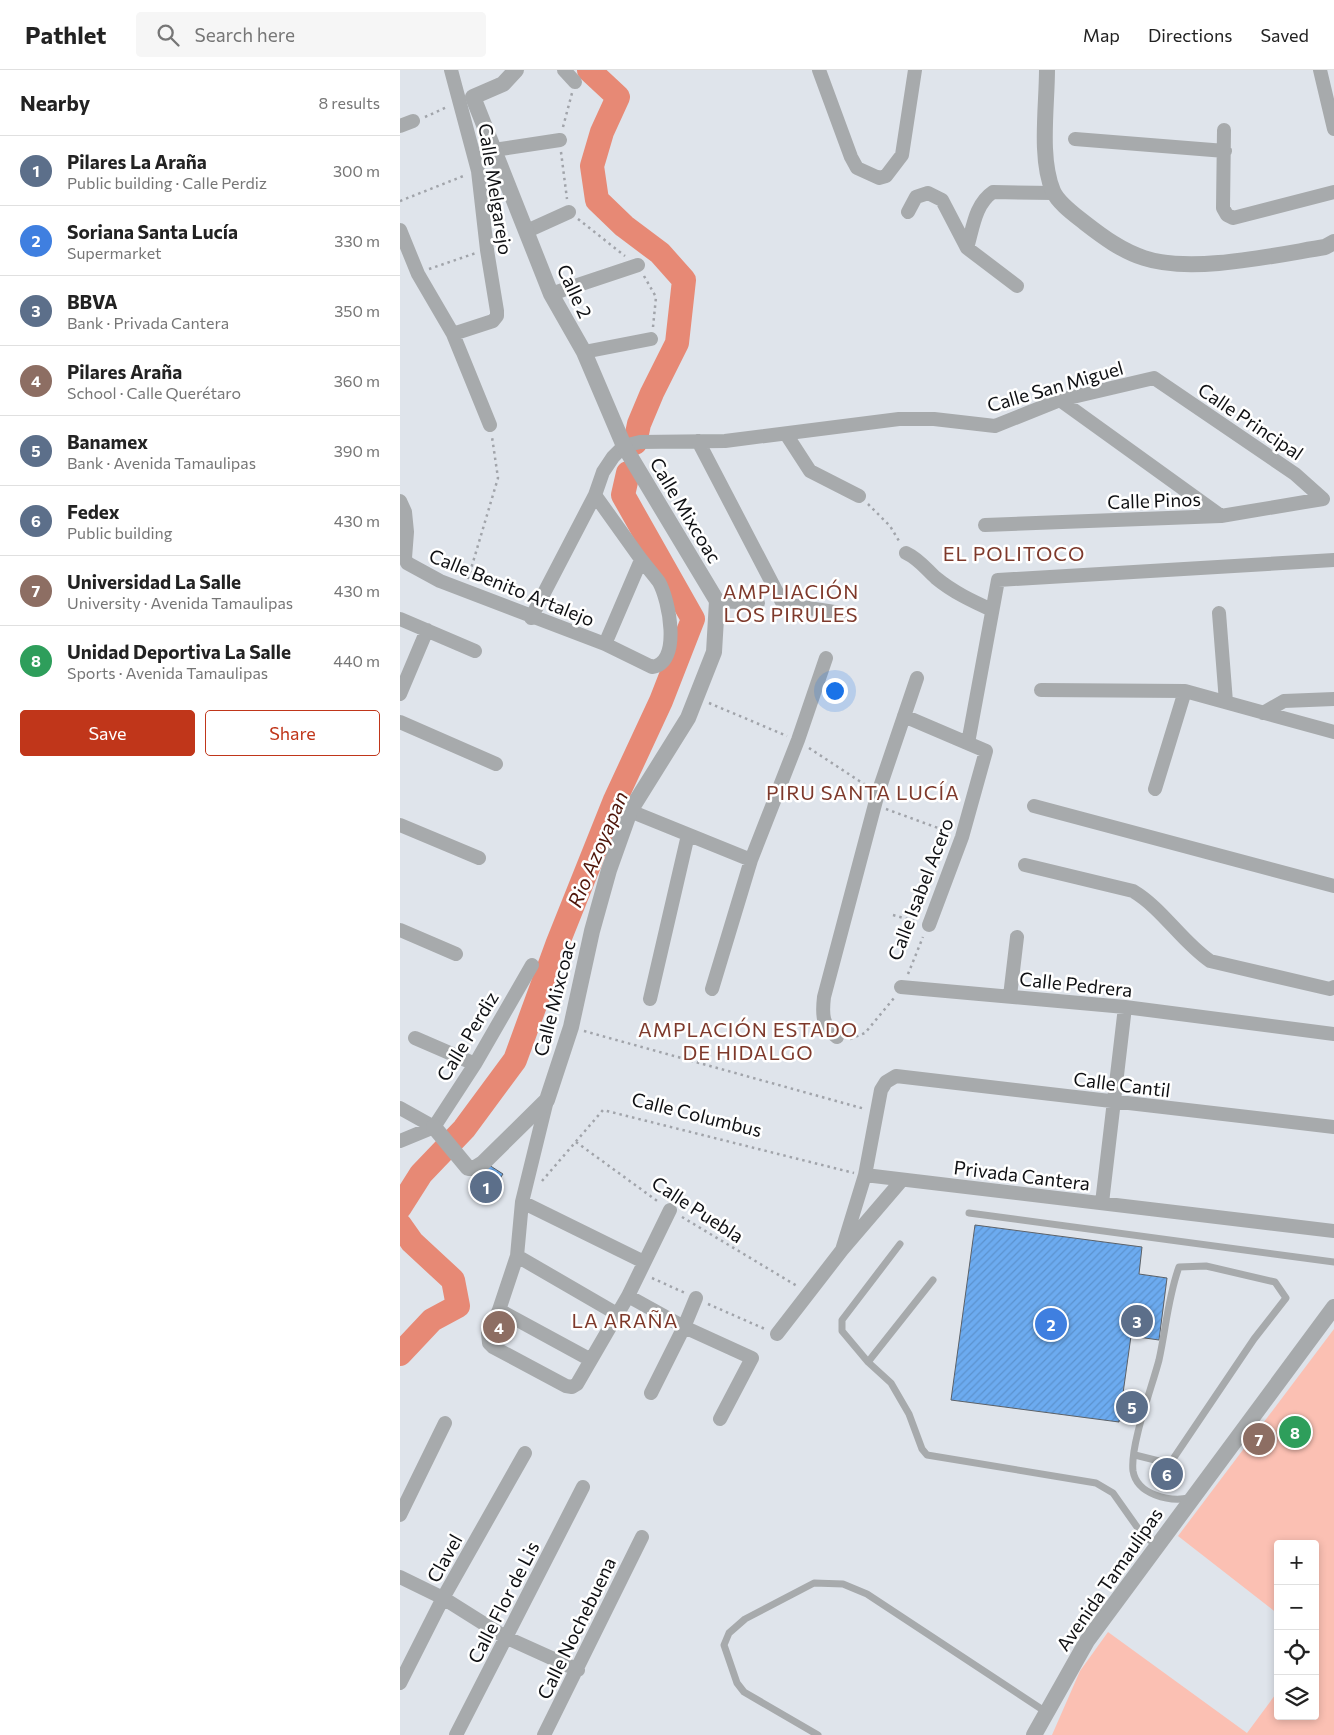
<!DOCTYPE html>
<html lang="en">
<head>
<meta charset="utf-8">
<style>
  body { margin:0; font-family:Commissioner,sans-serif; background:#f6f6f6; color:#222 }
  .controls { position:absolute; right:15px; bottom:15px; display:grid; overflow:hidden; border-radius:5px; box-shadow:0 2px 8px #0003 }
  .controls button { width:45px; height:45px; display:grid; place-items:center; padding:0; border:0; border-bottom:1px solid #e0e0e0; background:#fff; color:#222; font:25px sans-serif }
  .you { position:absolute; left:434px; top:620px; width:18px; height:18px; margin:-12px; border:4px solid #fff; border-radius:50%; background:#1a73e8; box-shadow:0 0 0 8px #1a73e833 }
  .badge { display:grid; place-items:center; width:32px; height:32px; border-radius:50%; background:#c0361a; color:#fff; font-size:16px; font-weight:700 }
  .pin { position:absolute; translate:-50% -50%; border:2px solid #fff; box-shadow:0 1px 5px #0006 }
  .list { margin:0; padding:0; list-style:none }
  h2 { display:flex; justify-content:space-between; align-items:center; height:65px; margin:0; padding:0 20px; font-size:21px }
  h2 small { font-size:16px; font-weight:400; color:#767676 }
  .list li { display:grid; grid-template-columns:32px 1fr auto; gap:15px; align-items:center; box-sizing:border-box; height:70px; padding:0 20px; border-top:1px solid #e0e0e0 }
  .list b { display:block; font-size:19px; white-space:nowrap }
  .list p { margin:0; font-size:16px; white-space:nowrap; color:#767676 }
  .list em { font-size:16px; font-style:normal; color:#767676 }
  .actions { display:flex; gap:10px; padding:15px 20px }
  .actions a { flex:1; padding:11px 0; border:1px solid #c0361a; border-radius:5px; text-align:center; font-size:18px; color:#c0361a }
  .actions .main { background:#c0361a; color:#fff }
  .icon { flex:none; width:28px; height:28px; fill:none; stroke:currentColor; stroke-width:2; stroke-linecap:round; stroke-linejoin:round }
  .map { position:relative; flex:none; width:934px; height:1665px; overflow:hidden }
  header { display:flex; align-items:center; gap:30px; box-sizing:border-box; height:70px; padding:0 25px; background:#fff; border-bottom:1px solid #e0e0e0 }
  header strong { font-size:24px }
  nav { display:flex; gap:28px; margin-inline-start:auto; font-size:18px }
  .search { width:350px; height:45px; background:#f6f6f6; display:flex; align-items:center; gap:12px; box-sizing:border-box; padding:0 18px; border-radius:5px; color:#767676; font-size:19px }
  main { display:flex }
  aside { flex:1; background:#fff }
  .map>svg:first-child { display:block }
  .grass { fill:#fbc0b3 }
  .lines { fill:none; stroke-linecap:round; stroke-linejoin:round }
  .river { stroke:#e78975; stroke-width:24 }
  .building { fill:url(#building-hatch); stroke:#5c6167 }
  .path { stroke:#a1a4aa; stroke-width:2.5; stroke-dasharray:2.5 4; stroke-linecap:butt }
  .service { stroke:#a7aaac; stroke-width:7 }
  .minor { stroke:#a7aaac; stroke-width:14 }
  .tertiary { stroke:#a7aaac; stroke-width:16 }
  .labels { text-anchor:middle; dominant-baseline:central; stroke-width:5; stroke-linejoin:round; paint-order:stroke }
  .street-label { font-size:19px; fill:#0f1013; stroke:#fff }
  .neighbourhood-label { font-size:20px; letter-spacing:1px; fill:#7e392b; stroke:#fff }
  .water-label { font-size:20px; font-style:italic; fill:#4e1408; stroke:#fff }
</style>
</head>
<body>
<header>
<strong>Pathlet</strong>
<div class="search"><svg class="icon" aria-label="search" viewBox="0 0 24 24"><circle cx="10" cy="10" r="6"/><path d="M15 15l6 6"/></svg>Search here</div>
<nav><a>Map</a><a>Directions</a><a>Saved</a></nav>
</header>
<main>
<aside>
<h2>Nearby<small>8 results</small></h2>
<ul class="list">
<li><span class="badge" style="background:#5c6f8a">1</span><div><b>Pilares La Araña</b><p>Public building · Calle Perdiz</p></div><em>300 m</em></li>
<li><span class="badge" style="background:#3f7fe0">2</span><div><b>Soriana Santa Lucía</b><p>Supermarket</p></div><em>330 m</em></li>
<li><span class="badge" style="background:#5c6f8a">3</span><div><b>BBVA</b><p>Bank · Privada Cantera</p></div><em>350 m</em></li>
<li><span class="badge" style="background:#8d6e63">4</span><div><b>Pilares Araña</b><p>School · Calle Querétaro</p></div><em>360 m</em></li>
<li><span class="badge" style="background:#5c6f8a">5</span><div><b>Banamex</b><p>Bank · Avenida Tamaulipas</p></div><em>390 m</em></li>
<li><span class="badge" style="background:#5c6f8a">6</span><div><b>Fedex</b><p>Public building</p></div><em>430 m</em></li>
<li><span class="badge" style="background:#8d6e63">7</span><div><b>Universidad La Salle</b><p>University · Avenida Tamaulipas</p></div><em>430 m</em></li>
<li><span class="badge" style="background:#2e9e5b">8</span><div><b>Unidad Deportiva La Salle</b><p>Sports · Avenida Tamaulipas</p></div><em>440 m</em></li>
</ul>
<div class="actions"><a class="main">Save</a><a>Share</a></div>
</aside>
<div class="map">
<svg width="934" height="1665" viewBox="0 0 934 1665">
  <defs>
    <pattern id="building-hatch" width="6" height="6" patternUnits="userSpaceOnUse" patternTransform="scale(1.25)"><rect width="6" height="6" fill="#6cabf0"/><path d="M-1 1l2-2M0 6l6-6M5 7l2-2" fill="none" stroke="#5c92cd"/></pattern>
  </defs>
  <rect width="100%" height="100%" fill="#dfe4eb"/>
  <path class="grass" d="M934,1259V1665H652L680,1601L708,1562L847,1663L878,1621V1646H915V1474H878V1544L778,1466Z"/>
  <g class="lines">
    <path class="river" d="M189,0L218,27L202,62L192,96L197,130L224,156L260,183L284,210L277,273L252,323L239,354L235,373
      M0,1137L21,1104L64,1059L115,990L157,875L215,730L261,631L293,549L223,425L228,403
      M0,1155L12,1172L53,1210L58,1236L32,1250L0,1284"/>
  </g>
  <path class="building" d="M89,1095L103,1104L99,1110L102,1112L87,1133L71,1122Z
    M575,1155L742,1177L739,1204L767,1208L759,1270L731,1266L719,1352L551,1330Z"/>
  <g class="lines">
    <path class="path" d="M25,47L47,37
      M163,57L172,23
      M161,82L167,129
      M0,131L66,105
      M178,149L225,186
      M29,199L76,183
      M244,206L256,227L253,257
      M468,434L490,456L499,471
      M68,509L98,408L92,367
      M309,633L387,666
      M409,678L467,716
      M486,739L549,762
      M493,845L518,852
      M508,904L523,867
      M184,961L465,1039
      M450,969L465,963L494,928
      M176,1072L260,1133
      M142,1111L203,1040L454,1103
      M282,1147L397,1216
      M252,1208L285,1223
      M308,1234L365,1259"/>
    <path class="service" d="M569,1143L934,1192
      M500,1174L442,1250V1261L468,1292L491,1313L509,1344L522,1379L527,1385L696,1413L713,1423L742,1464L756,1475
      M468,1292L533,1210
      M735,1385L763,1392L773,1389L854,1269L886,1228L875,1212L806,1196L779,1197C768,1227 766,1258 759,1290C752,1317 730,1375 733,1401C737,1425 770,1432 789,1428
      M418,1665L344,1622L337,1613L324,1575L329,1563L345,1549L414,1513L443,1514L467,1524L646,1642"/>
    <path class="minor" d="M51,0L78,101L87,180L97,241V246L93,251L53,264
      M164,0L175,12
      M419,0L451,87L457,98L479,108L486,106L502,85L515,0
      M920,0L934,59
      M0,56L13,51
      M824,60L823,138L827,145L833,148L934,122
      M675,69L825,81
      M94,80L160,70
      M508,142L516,127L528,123L542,130L567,178L617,216
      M0,160L18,204L53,264L90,355
      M127,161L169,142
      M567,178C573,158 575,134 593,122L653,123
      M151,224L238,195
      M184,282L251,269
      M660,330L821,446
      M386,364L410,401L459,426
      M298,371L383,534L447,544
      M0,431L5,442L7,462L5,488L7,493L40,511L205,574L252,597C282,593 269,530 259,512C253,504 246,496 240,488C225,467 210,446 195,425L203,402L213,387L224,376L240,372L325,371L499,349H534L595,356L660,330L754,308L895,404L923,429
      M585,455L821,446L923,429
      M506,483C519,489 526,499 536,508C553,522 572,531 592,540
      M317,531L358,533
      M819,543L826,632
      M131,548L195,425
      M0,549L75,581
      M205,574L241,490
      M641,620L785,621L934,662
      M0,624L27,560
      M863,643L884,631L934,629
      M504,646L586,681L562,767L529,855
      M0,652L96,694
      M568,673L598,510L934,490
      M755,719L785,621
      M634,736L934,816
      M230,741L351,790
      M0,755L79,788
      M625,795L733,821C763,839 781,871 810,891L930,919L934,917
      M0,860L56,884
      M501,917L725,937L934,964
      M312,919L351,790L398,670L426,588
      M610,926L617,867
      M250,929L288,765
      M437,967C422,956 422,944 424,927L478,723L517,608
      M15,968L75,994
      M147,1030L122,1132L117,1186L99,1240L88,1263L89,1273L93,1277L166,1316L172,1317L177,1314L228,1226L270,1140
      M0,1038L34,1057
      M0,1071L34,1057L75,994L132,895
      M465,1105L934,1161
      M122,1132L244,1192
      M702,1133L725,937
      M442,1180L465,1105L481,1020L486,1012L496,1006L934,1057
      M117,1186L217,1244
      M228,1226L284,1257L352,1288L320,1349
      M99,1240L191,1290
      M377,1264L442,1180L502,1110
      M251,1323L284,1257L296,1228
      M0,1445L45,1353
      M0,1507L43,1528L105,1567L178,1600
      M0,1613L43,1528L125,1383
      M56,1665L183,1417
      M144,1665L242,1467"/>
    <path class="tertiary" d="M647,0C647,36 639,88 653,121C658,133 675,145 685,153C703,167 722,181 744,188C792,204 875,185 925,177L934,172
      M34,1057L68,1098H75L83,1093L147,1030L171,957L192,861L209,800L230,741L288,648L314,582L317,531L224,376L184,282L151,224L73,27L103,14L116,0
      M634,1665L687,1571L934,1237"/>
  </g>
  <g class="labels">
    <g class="street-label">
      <text transform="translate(96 119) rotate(81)">Calle Melgarejo</text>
      <text transform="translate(175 221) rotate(65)">Calle 2</text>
      <text transform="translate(655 316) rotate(-16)">Calle San Miguel</text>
      <text transform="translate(851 351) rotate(34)">Calle Principal</text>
      <text transform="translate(754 430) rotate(-2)">Calle Pinos</text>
      <text transform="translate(286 440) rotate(59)">Calle Mixcoac</text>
      <text transform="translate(112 517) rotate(22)">Calle Benito Artalejo</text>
      <text transform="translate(520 819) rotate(-69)">Calle Isabel Acero</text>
      <text transform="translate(676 914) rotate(6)">Calle Pedrera</text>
      <text transform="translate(154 928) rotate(-76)">Calle Mixcoac</text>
      <text transform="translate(67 966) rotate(-59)">Calle Perdiz</text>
      <text transform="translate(722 1014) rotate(7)">Calle Cantil</text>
      <text transform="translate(297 1044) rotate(14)">Calle Columbus</text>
      <text transform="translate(622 1105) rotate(7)">Privada Cantera</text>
      <text transform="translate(298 1139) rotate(33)">Calle Puebla</text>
      <text transform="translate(44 1488) rotate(-61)">Clavel</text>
      <text transform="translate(709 1509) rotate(-55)">Avenida Tamaulipas</text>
      <text transform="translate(103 1532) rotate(-63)">Calle Flor de Lis</text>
      <text transform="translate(176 1558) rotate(-64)">Calle Nochebuena</text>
    </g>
    <g class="neighbourhood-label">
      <text x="614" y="483">EL POLITOCO</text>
      <text x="391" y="521">AMPLIACIÓN<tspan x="391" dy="23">LOS PIRULES</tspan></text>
      <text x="463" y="722">PIRU SANTA LUCÍA</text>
      <text x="348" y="959">AMPLACIÓN ESTADO<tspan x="348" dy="23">DE HIDALGO</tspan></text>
      <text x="225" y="1250">LA ARAÑA</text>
    </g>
    <g class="water-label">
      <text transform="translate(197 779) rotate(-67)">Rio Azoyapan</text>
    </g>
  </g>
</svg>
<div class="controls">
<button>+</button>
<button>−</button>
<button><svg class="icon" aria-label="locate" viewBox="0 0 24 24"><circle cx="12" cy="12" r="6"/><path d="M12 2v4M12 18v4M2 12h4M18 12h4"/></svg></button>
<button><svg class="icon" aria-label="layers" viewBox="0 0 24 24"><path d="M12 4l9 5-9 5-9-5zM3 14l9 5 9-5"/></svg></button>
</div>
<div class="you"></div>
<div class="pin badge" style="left:86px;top:1117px;background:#5c6f8a">1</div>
<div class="pin badge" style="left:651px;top:1254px;background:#3f7fe0">2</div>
<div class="pin badge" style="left:737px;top:1251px;background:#5c6f8a">3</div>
<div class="pin badge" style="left:99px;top:1257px;background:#8d6e63">4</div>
<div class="pin badge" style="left:732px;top:1337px;background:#5c6f8a">5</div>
<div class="pin badge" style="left:767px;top:1404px;background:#5c6f8a">6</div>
<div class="pin badge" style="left:859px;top:1369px;background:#8d6e63">7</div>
<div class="pin badge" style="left:895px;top:1362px;background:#2e9e5b">8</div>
</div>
</main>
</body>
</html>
